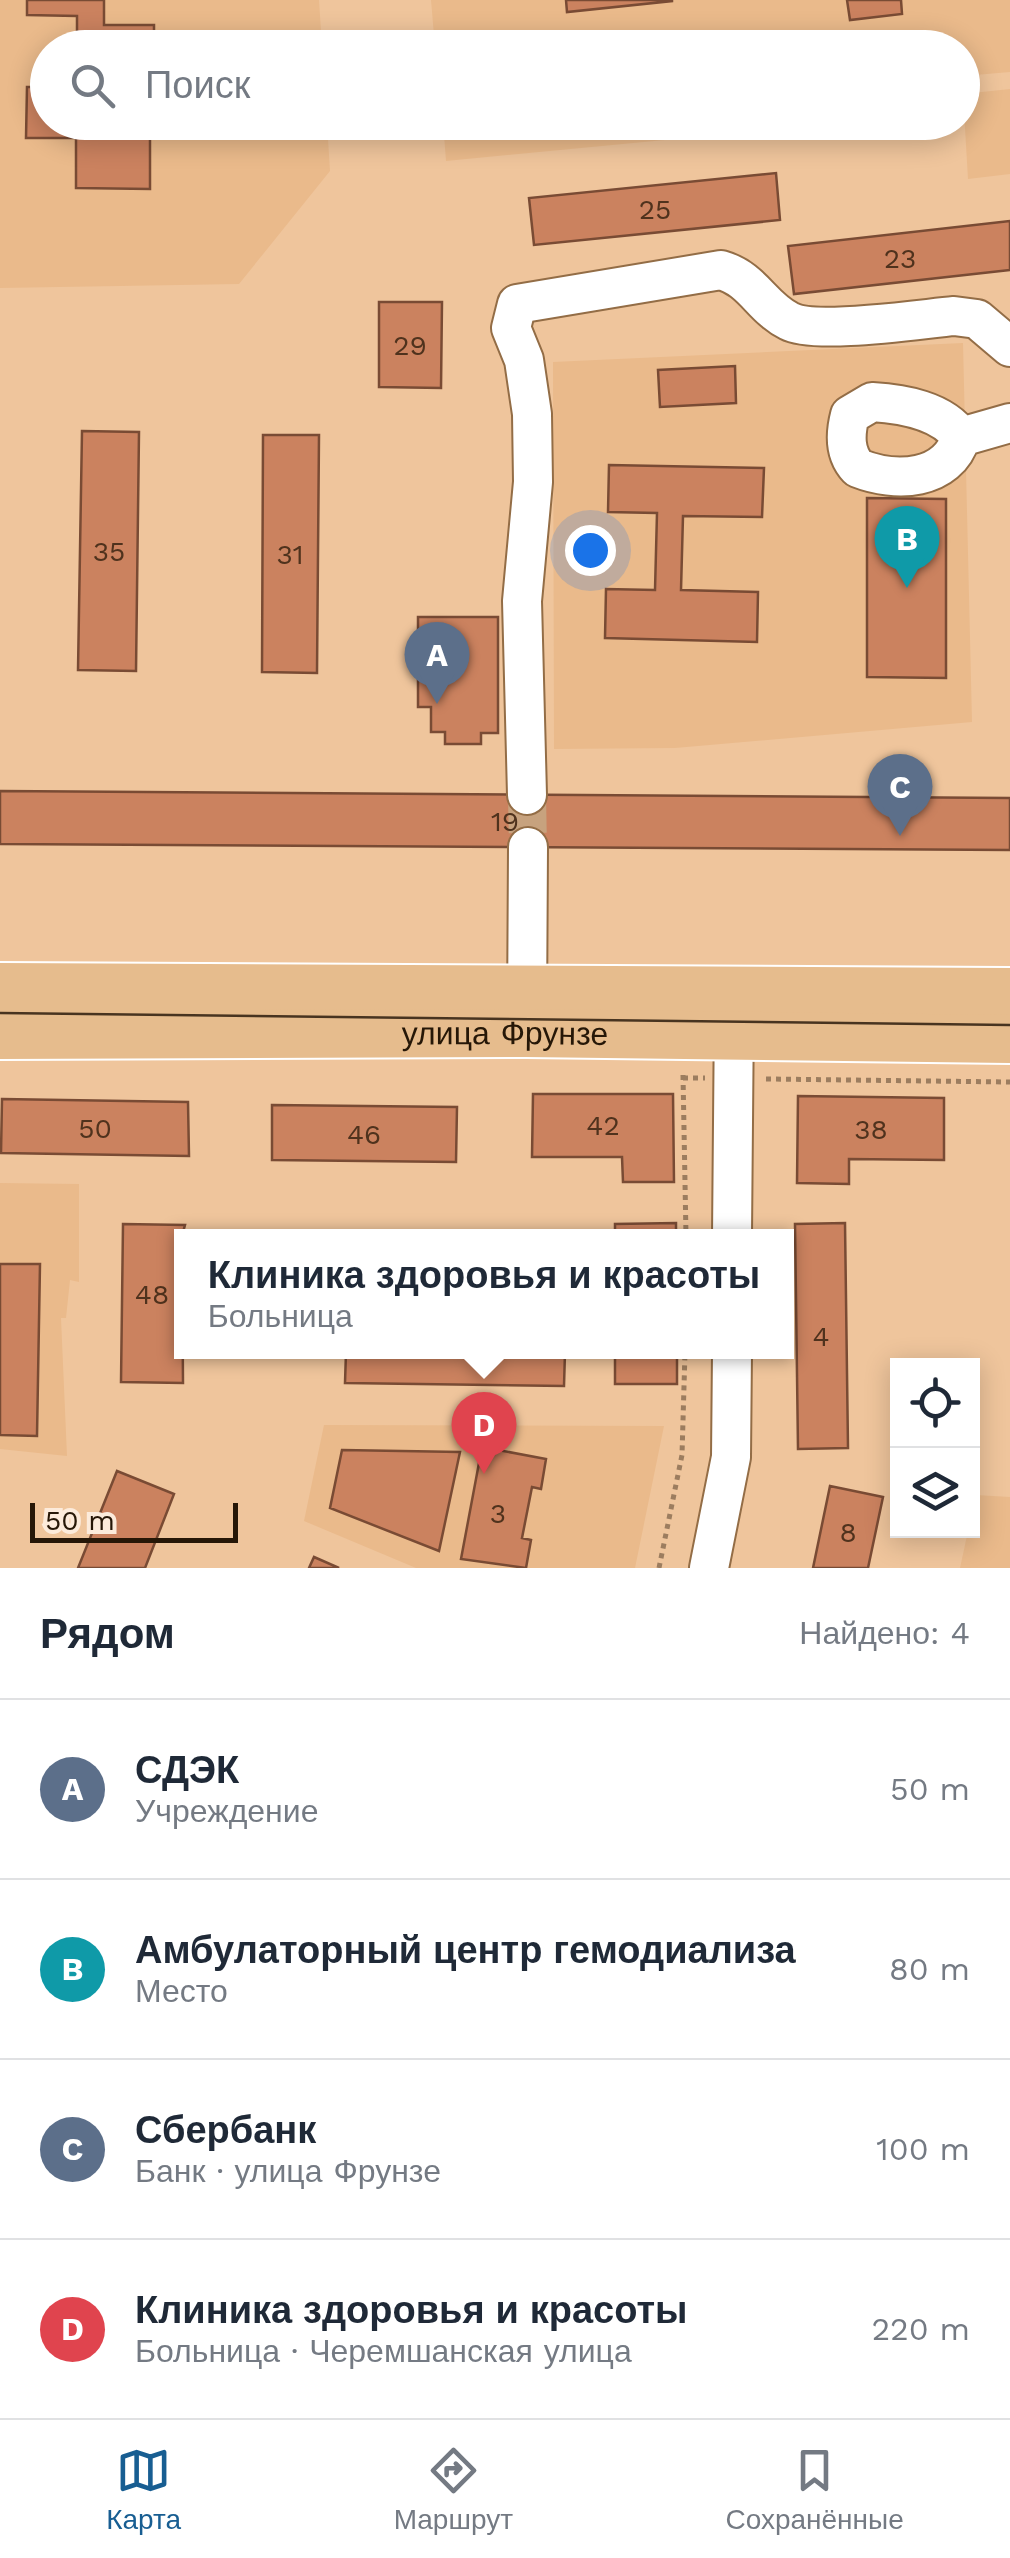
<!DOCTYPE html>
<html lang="ru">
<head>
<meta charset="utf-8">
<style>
  body { margin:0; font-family:"Work Sans",sans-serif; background:#f2f2f3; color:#1f2937 }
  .controls { position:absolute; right:30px; bottom:30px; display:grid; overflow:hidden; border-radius:0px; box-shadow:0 5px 25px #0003 }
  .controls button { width:90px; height:90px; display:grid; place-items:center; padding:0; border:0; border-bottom:2px solid #e0e1e3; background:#fff; color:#1f2937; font:50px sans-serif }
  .scale { position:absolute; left:30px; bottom:25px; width:208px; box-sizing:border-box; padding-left:10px; border:5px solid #261707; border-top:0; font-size:28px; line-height:35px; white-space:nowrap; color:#261707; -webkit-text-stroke:8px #fcebdb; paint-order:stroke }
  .you { position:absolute; left:590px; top:550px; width:35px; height:35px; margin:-25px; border:8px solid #fff; border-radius:50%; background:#1a73e8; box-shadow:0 0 0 15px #1a73e833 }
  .badge { display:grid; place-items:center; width:65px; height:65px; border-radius:50%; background:#185e92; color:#fff; font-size:32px; font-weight:700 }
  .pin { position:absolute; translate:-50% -82px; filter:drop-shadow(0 2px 5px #0008) }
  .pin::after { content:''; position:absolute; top:52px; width:35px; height:30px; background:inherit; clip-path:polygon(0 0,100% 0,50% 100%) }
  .popup { position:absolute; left:174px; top:1229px; width:620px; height:130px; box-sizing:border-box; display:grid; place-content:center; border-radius:0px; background:#fff; filter:drop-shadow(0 2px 8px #0005); font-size:32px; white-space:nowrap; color:#747a83 }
  .popup b { font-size:38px; color:#1f2937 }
  .popup::after { content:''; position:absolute; left:50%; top:100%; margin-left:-20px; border:20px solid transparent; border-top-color:#fff }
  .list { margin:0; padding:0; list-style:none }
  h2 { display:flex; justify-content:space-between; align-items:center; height:130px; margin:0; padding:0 40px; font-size:42px }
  h2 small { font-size:32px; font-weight:400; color:#747a83 }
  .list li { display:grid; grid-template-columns:65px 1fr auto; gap:30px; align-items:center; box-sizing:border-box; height:180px; padding:0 40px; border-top:2px solid #e0e1e3 }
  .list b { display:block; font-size:38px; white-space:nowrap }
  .list p { margin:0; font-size:32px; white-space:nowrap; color:#747a83 }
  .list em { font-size:32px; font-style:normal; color:#747a83 }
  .icon { flex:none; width:55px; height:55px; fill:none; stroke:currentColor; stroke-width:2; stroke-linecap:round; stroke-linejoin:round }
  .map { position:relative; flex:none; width:1010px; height:1568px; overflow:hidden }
  .search { position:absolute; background:#fff; box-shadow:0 5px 25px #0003; left:30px; right:30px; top:30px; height:110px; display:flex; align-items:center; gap:25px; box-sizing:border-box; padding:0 35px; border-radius:55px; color:#747a83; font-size:38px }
  .sheet { height:850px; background:#fff }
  nav { display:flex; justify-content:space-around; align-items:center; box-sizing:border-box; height:140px; border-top:2px solid #e0e1e3; background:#fff; font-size:28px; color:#747a83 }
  nav a { display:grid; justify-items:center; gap:5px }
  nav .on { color:#185e92 }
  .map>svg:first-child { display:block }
  .built { fill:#eaba8b }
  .building { fill:#cb825f; stroke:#794b34; stroke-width:2.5 }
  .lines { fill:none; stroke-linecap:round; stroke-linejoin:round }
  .minor-tunnel { stroke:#c7a27e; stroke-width:38; stroke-dasharray:38 19; stroke-linecap:butt }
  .minor-casing { stroke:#936d46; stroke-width:42 }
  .major-casing { stroke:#fff; stroke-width:52 }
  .path { stroke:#9c7d5f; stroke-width:5; stroke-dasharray:5 5; stroke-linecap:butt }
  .minor { stroke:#fff; stroke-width:38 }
  .major { stroke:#e6bc8d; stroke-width:48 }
  .tram { stroke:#483420; stroke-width:2.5 }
  .labels { text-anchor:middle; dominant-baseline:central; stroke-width:10; stroke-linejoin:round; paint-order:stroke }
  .number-label { font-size:28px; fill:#4f321d }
  .street-label { font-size:32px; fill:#261707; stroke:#fcebdb }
</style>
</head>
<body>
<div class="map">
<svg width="1010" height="1568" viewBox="0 0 1010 1568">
  <rect width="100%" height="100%" fill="#efc59c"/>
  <path class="built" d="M0,0H319L322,47L48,48V122L327,123L330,171L239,284L0,288Z
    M431,0H1010V72L963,76L962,48L435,47Z
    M1010,89V174L968,179L963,94Z
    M443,122H841V123L446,161Z
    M963,343L972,722L675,748L554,749L553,362Z
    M0,1183L79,1184V1282L70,1280L66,1318H61L67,1456L0,1449Z
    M324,1425L664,1426L635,1568H416L304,1521Z
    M976,1495L1010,1497V1568H960L968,1531L972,1530Z"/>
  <path class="building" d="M27,0H104V25H154V48H77V16L27,15Z
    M566,0H672V1L567,12Z
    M847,0H901L902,14L850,20Z
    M27,87H48V122H103V136H150V189L76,188V138H26Z
    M776,173L780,220L534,245L529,198Z
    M1010,221V270L794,294L788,246Z
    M379,302H442L441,388L379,387Z
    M735,366L736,403L660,407L658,370Z
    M82,431L139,432L136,671L78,670Z
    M263,435H319L317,673L262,672Z
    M609,465L764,468L762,517L683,516L681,590L758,592L757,642L605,638L606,589L655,590L657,513L608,512Z
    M867,498L946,499V678L867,677Z
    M418,617H498V733H481V744H445V732H431V707H418Z
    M0,791L1010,798V850L0,844Z
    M533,1094H673L674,1182H623L622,1157H532Z
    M798,1096L944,1098V1160L849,1159V1184L797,1183Z
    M2,1099L188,1102L189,1156L1,1153Z
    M272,1105L457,1107L456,1162L272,1160Z
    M676,1223V1236H615V1224Z
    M845,1223L848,1448L798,1449L795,1224Z
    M123,1224L185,1225L182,1236L183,1383L121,1382Z
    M0,1264H40L37,1436L0,1435Z
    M346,1352H565L564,1386L345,1383Z
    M615,1352H677V1384H615Z
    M482,1447L546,1459L541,1489L532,1487L522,1538L531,1540L526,1568L461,1559Z
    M342,1450L460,1452L439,1551L330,1508Z
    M117,1471L174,1494L145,1568H78Z
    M830,1486L883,1497L868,1568H813Z
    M314,1557L339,1568H309Z"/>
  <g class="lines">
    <path class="minor-tunnel" d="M527,795L528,847"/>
    <g class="minor-casing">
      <path id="minor" d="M961,437C942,410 903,404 872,402L850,415C845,434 844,453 858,468C896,483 948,481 961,437L1010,423
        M527,795L522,601L533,482L532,414L524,360L511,328L517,304L721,270C753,279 761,307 789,321C815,335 920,319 954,316L977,319L1010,347
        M527,1015L528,847
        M732,1236L734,1009
        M709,1568L731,1457L732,1352"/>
    </g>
    <g class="major-casing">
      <g id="major">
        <path d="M0,987L1010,992"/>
        <path id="s1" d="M0,1035L526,1033L1010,1039"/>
      </g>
    </g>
    <path class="path" d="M683,1075L686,1236
      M683,1078H705
      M766,1079L1010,1082
      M659,1568L682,1455L685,1352"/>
    <use href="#minor" class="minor"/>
    <use href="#major" class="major"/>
    <path class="tram" d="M0,1013L1010,1025"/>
  </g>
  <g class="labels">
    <g class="number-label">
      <text x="655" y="209">25</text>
      <text x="900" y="258">23</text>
      <text x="410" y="345">29</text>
      <text x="109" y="551">35</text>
      <text x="290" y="554">31</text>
      <text x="505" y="821">19</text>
      <text x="603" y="1125">42</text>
      <text x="95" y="1128">50</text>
      <text x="871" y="1129">38</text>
      <text x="364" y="1134">46</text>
      <text x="152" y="1294">48</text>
      <text x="821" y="1336">4</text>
      <text x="498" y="1513">3</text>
      <text x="848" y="1532">8</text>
    </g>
    <g class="street-label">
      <text stroke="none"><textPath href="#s1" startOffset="505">улица Фрунзе</textPath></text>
    </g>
  </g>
</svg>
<div class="controls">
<button><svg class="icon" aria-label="locate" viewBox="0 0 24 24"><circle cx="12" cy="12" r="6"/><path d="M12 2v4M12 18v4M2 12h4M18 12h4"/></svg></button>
<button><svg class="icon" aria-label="layers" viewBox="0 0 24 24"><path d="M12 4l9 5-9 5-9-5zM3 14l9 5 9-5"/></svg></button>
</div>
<div class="scale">50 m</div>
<div class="you"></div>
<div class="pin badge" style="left:437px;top:704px;background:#5c6f8a">A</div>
<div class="pin badge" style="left:907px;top:588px;background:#0f9aa8">B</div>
<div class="pin badge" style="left:900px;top:836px;background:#5c6f8a">C</div>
<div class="pin badge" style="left:484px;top:1474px;background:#e0444e">D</div>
<div class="popup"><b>Клиника здоровья и красоты</b>Больница</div>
<div class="search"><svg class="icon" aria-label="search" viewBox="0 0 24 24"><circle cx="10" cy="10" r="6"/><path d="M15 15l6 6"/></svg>Поиск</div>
</div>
<section class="sheet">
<h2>Рядом<small>Найдено: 4</small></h2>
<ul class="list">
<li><span class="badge" style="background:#5c6f8a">A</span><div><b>СДЭК</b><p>Учреждение</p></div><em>50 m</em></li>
<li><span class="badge" style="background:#0f9aa8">B</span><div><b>Амбулаторный центр гемодиализа</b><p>Место</p></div><em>80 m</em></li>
<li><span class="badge" style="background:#5c6f8a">C</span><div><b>Сбербанк</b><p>Банк · улица Фрунзе</p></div><em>100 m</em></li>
<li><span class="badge" style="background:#e0444e">D</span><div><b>Клиника здоровья и красоты</b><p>Больница · Черемшанская улица</p></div><em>220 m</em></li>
</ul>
</section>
<nav>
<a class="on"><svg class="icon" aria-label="map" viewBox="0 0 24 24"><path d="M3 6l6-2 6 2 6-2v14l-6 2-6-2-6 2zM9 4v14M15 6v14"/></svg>Карта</a>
<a><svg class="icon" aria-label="directions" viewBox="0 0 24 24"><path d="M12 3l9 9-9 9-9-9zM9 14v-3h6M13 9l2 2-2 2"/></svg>Маршрут</a>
<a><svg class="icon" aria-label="saved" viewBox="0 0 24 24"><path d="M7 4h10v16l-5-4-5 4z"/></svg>Сохранённые</a>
</nav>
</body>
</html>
